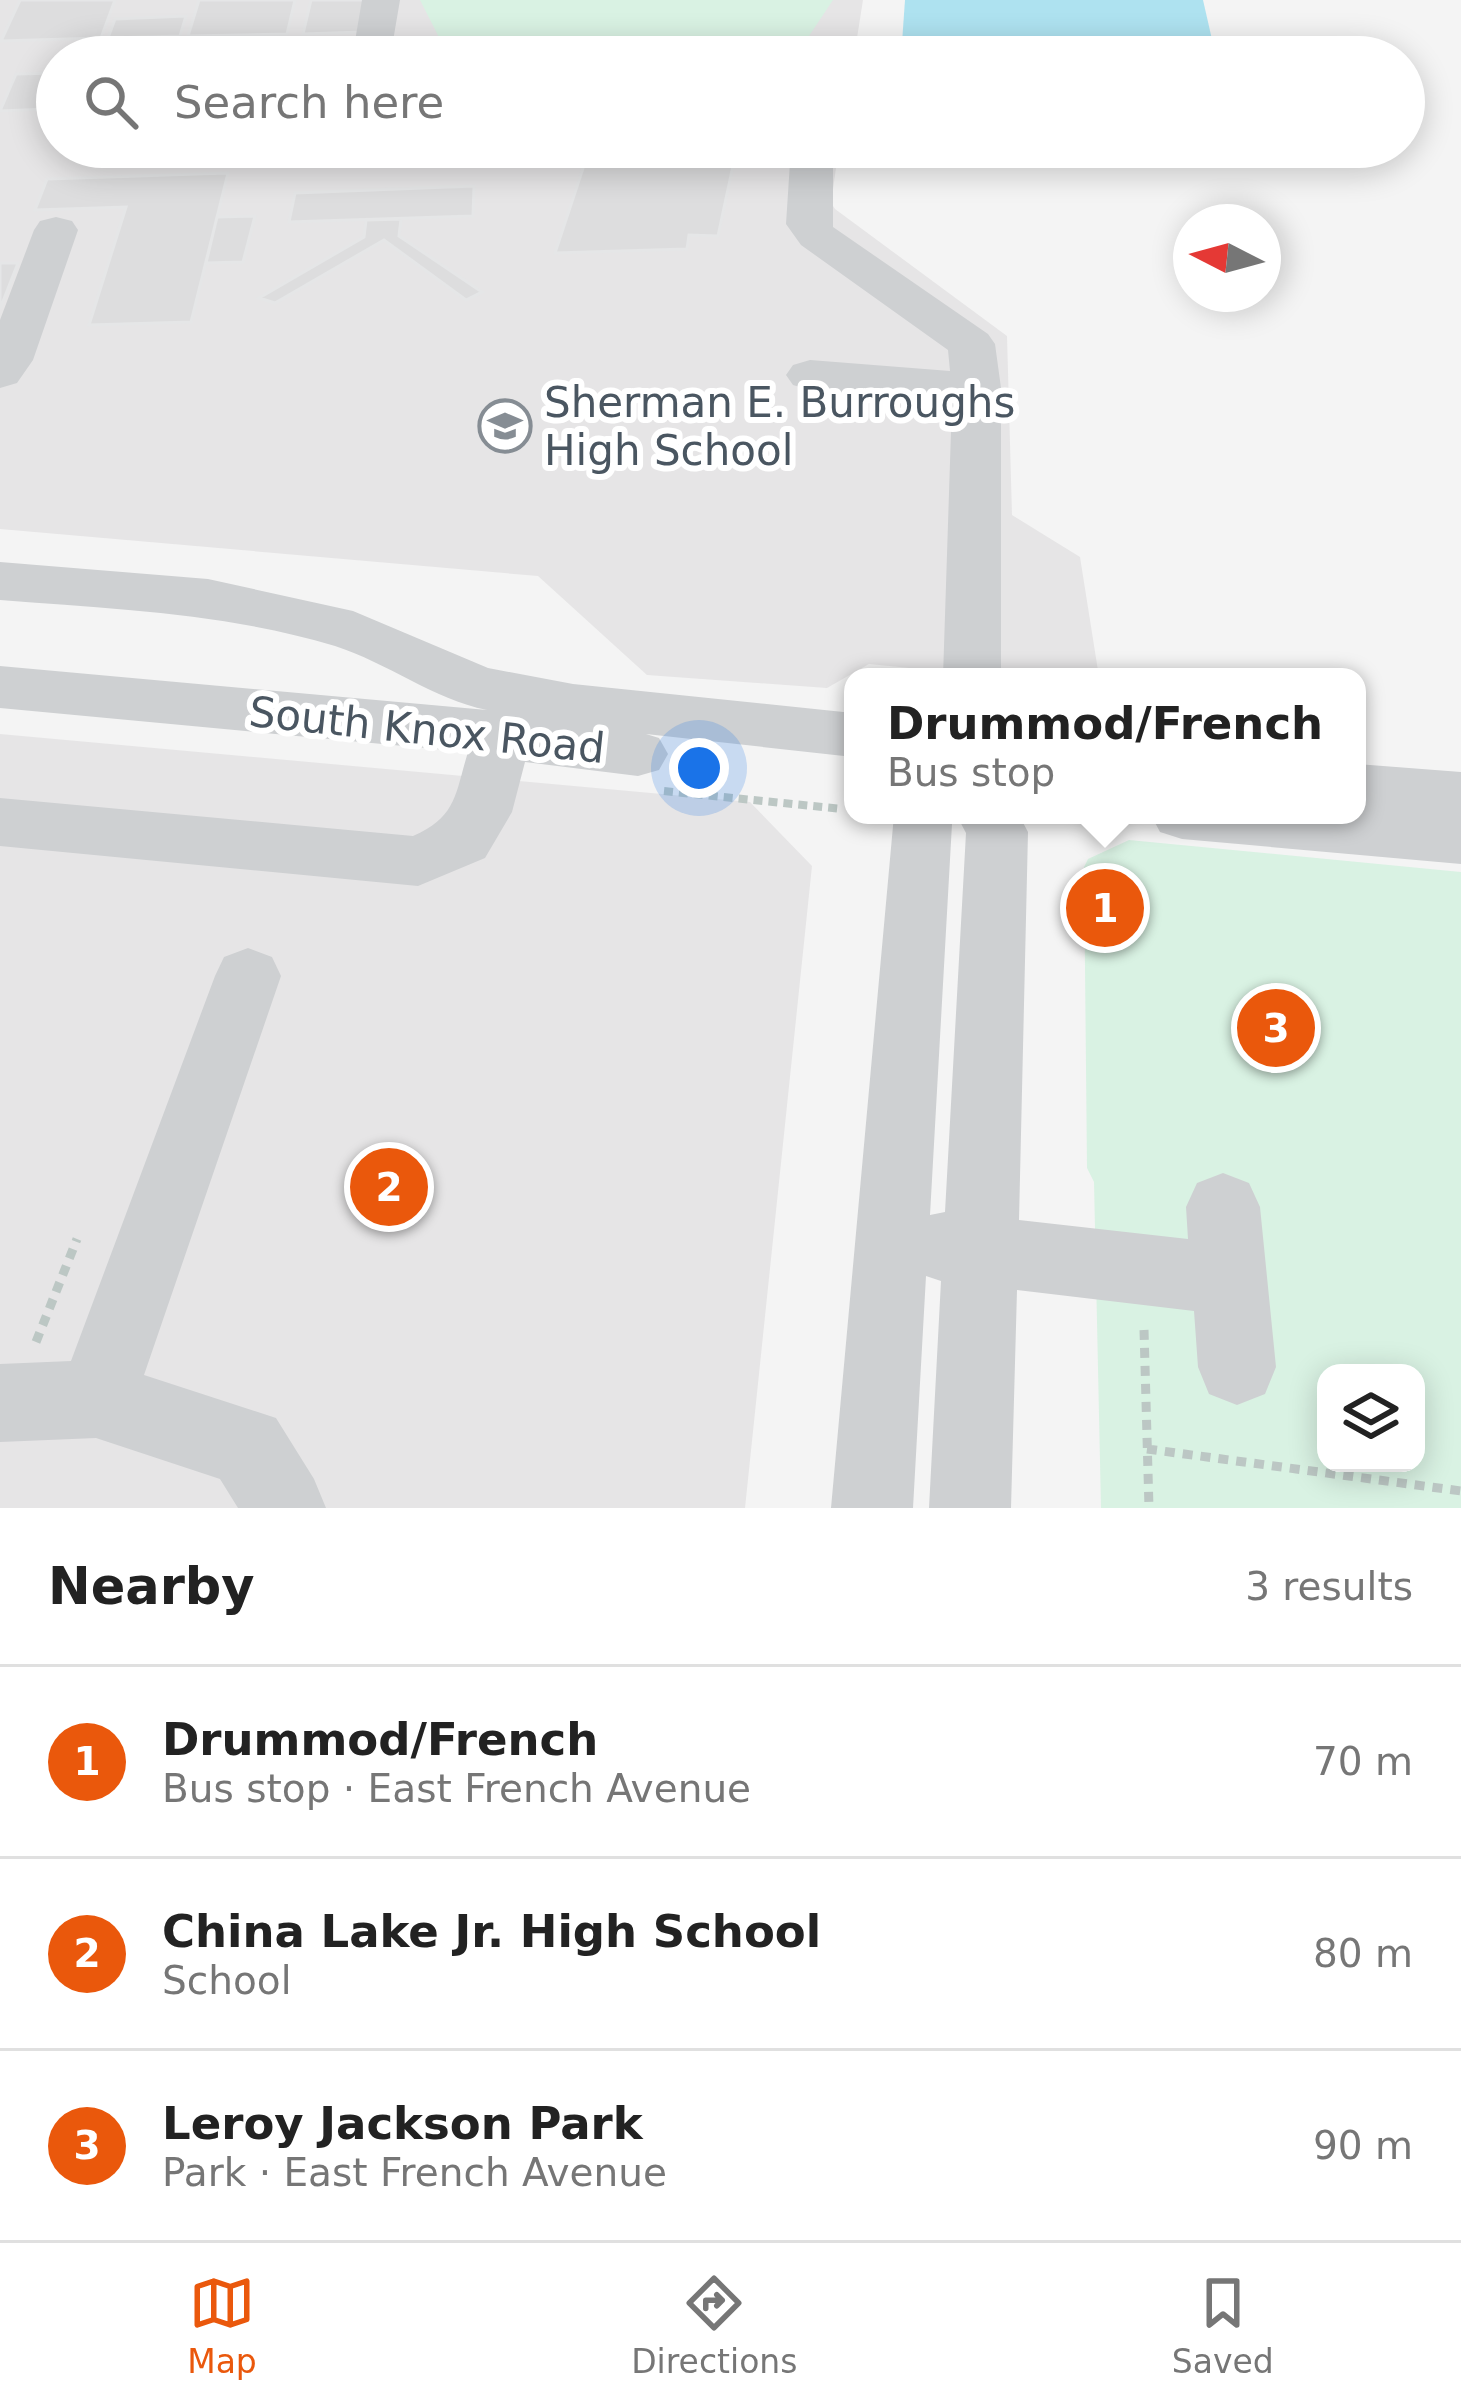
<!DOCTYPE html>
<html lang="en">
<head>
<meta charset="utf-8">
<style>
  body { margin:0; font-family:"DejaVu Sans",sans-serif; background:#f2f2f2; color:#222 }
  .controls { position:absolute; right:36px; bottom:36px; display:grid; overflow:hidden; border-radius:24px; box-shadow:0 6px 30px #0003 }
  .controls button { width:108px; height:108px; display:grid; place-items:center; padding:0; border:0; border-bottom:3px solid #e0e0e0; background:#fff; color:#222; font:60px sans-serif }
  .compass { position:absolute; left:1173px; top:204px; width:108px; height:108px; border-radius:50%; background:#fff; box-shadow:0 6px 30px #0003; rotate:276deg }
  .you { position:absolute; left:699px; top:768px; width:42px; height:42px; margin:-30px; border:9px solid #fff; border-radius:50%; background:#1a73e8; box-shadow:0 0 0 18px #1a73e833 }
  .badge { display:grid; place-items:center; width:78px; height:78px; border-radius:50%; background:#ea580c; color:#fff; font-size:39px; font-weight:700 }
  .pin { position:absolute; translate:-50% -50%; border:6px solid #fff; box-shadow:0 3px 12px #0006 }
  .popup { position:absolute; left:844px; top:668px; width:522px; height:156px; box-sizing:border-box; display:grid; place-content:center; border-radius:24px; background:#fff; filter:drop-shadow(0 3px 9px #0005); font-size:39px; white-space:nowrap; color:#767676 }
  .popup b { font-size:45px; color:#222 }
  .popup::after { content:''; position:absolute; left:50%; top:100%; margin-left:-24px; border:24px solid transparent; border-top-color:#fff }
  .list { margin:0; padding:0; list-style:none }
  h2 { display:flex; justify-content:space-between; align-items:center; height:156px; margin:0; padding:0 48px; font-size:51px }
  h2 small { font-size:39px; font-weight:400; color:#767676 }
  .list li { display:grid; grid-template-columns:78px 1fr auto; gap:36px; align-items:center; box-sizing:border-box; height:192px; padding:0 48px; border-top:3px solid #e0e0e0 }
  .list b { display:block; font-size:45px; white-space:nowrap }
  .list p { margin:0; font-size:39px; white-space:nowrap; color:#767676 }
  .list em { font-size:39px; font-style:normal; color:#767676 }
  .icon { flex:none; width:66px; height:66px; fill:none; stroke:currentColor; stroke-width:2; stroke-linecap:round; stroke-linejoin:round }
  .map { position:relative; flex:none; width:1461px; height:1508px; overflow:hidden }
  .search { position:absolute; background:#fff; box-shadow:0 6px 30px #0003; left:36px; right:36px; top:36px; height:132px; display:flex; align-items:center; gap:30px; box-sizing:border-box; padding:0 42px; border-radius:66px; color:#767676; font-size:45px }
  .sheet { height:732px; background:#fff }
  nav { display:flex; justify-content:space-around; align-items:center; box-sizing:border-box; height:168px; border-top:3px solid #e0e0e0; background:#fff; font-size:33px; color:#767676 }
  nav a { display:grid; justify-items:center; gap:6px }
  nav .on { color:#ea580c }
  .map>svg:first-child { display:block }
  .education { fill:#e6e5e6 }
  .green { fill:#d9f2e3; fill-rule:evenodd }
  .water { fill:#aee2f0 }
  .building { fill:#ddddde; stroke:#e5e6e7; stroke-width:3 }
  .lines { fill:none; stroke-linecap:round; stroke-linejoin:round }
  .path-far1 { stroke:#bcc7c4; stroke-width:8; stroke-dasharray:9 6; stroke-linecap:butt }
  .path { stroke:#bcc7c4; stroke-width:9; stroke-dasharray:10 8; stroke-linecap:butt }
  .minor { fill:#ced0d2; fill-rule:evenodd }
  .labels { text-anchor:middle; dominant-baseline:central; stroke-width:12; stroke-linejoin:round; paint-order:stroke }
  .poi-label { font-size:42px; fill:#4a5661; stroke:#fff; text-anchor:start }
  .street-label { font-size:42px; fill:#4a5661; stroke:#fff }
</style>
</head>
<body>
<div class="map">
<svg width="1461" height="1508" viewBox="0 0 1461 1508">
  <rect width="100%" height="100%" fill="#f4f4f4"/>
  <path class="education" d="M0,0H863L854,57H57V147H839L831,203L835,209L1007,336L1012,515L1080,557L1099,677H1001L869,664L827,688L647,675L538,576L0,529Z
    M0,734L750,802L812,866L745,1508H0Z"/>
  <path class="green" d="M420,0H833L795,57H464L447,53Z
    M1129,840L1461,872V1508H1101L1094,1182L1087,1168L1084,867L1088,859ZM1326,1373H1416V1463H1326Z"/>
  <path class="water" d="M905,0H1203L1216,57H901Z"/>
  <path class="building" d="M20,0H115L101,38L1,41Z
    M199,0H295L287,34L188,36Z
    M311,0H369L363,32L303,34Z
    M186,16L180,36L108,38L115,19Z
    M57,73V91L49,109L0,111L16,74Z
    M590,147H737L718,236L689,235L687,249L555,253Z
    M228,173L191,322L89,325L126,207L35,210L47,179Z
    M474,186L473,216L289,222L295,193Z
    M255,216L243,262L206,263L217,217Z
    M401,219L399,236L482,292L466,300L384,240L275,303L259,298L364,237L366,220Z
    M0,263H18L0,309Z"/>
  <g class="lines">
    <path class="path-far1" d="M664,791L842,809"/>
    <path class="path" d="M1144,1330L1149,1508
      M36,1342L77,1239
      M1147,1449L1461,1491"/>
    <path class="minor" d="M362,0H400L393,41L396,57H358L355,41Z
      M288,147H407L401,156C369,164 323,168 291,160L285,151Z
      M791,147H833V227L988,334L995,344L1001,388V677H943L952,401L810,390L793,385L786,375L793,365L810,360L950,371L948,350L801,245L786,224Z
      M56,217L72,221L78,230L33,360L17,383L0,388V320L34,230L40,221Z
      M0,562L208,579L353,611L488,668L573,684L853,713V757L646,734L659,738L668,754L659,770L638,776L525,762L512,812L485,858L418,886L0,846V798L413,836C457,817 455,794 468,752L0,708V666L487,710C433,699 388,663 335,646C226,613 113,609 0,600Z
      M1357,764L1461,772V864L1182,839L1160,832L1151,815H1357Z
      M894,815H1019L1028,832L1019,1220L1188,1239L1186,1207L1197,1183L1223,1173L1249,1183L1260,1207L1276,1367L1265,1394L1237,1405L1209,1394L1198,1367L1194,1311L1017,1290L1011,1508H929L941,1281L926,1276L913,1508H831ZM957,816L966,833L945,1212L930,1215L952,824Z
      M248,948L272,957L281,976L144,1375L276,1418L314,1479L326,1508H238L220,1479L96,1438L0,1442V1364L71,1361L215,976L224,957Z"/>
  </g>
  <defs>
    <g id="school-ring" transform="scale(2.7)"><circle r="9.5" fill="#fff" stroke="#868d94" stroke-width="1.5"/><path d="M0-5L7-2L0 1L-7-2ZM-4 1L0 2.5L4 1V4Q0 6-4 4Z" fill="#868d94"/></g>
  </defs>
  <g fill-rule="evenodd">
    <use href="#school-ring" x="505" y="426"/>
  </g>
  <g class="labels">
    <g class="poi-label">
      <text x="544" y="402">Sherman E. Burroughs<tspan x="544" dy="48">High School</tspan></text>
    </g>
    <g class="street-label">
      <text transform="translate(427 730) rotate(6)">South Knox Road</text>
    </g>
  </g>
</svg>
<div class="controls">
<button><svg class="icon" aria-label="layers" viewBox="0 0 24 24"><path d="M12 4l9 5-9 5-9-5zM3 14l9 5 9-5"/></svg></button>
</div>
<svg class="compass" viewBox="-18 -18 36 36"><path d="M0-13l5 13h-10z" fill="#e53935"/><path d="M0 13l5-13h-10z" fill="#767676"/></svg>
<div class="you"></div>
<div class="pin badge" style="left:1105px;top:908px">1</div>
<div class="popup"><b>Drummod/French</b>Bus stop</div>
<div class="pin badge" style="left:389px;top:1187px">2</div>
<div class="pin badge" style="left:1276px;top:1028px">3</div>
<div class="search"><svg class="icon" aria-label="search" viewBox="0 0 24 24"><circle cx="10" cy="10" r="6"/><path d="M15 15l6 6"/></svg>Search here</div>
</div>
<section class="sheet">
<h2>Nearby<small>3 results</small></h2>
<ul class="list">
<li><span class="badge">1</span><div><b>Drummod/French</b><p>Bus stop · East French Avenue</p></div><em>70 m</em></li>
<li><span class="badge">2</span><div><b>China Lake Jr. High School</b><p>School</p></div><em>80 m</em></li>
<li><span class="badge">3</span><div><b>Leroy Jackson Park</b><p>Park · East French Avenue</p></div><em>90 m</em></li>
</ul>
</section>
<nav>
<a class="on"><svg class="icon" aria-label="map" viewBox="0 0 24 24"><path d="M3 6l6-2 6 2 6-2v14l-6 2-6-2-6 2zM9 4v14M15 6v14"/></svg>Map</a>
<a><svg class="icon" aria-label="directions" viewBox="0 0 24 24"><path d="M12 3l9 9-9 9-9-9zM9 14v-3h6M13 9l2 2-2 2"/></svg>Directions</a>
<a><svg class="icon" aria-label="saved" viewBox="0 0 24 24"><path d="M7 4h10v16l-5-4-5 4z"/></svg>Saved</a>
</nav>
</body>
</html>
